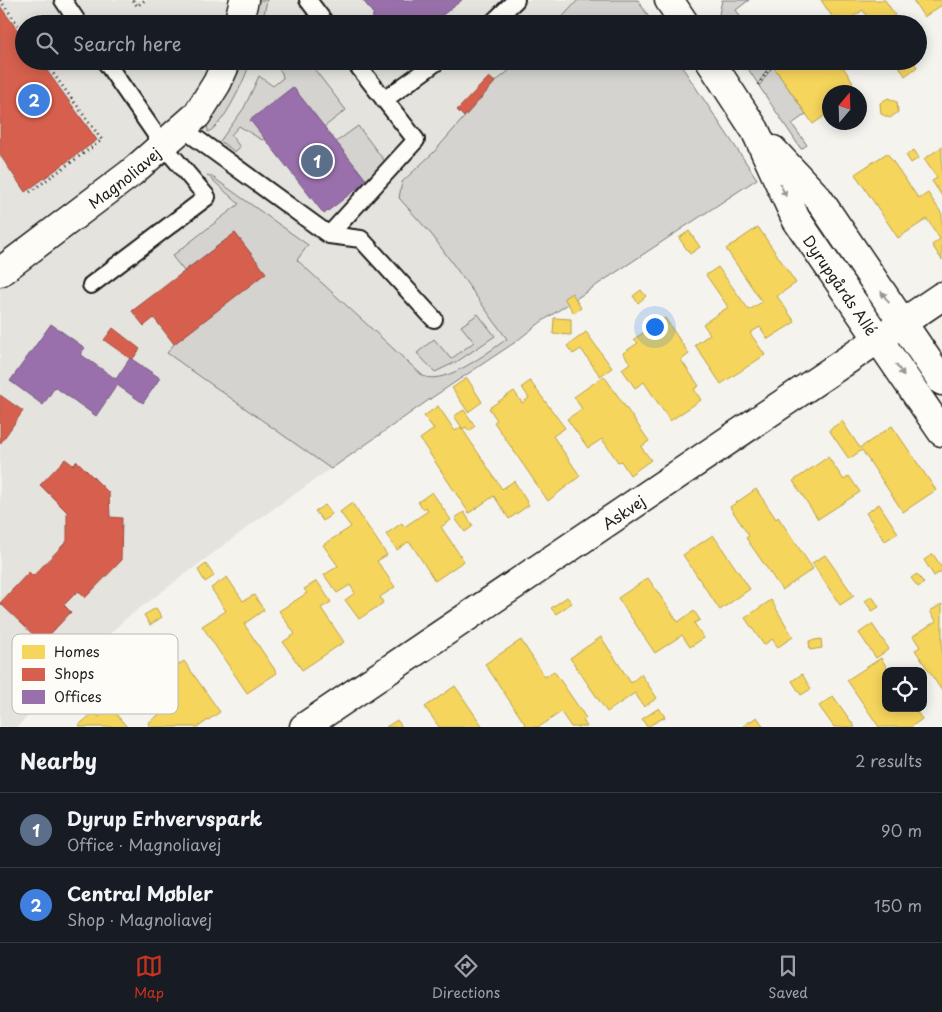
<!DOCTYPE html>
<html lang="en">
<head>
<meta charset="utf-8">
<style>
  body { margin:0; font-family:"Playpen Sans",sans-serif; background:#20242c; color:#f1f3f6 }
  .controls { position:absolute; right:15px; bottom:15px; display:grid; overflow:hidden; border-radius:10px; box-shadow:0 2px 12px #0003 }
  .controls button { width:45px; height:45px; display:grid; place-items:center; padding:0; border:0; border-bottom:1px solid #363941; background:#171b24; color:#f1f3f6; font:25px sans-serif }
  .compass { position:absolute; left:822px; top:85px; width:45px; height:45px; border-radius:50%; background:#171b24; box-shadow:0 2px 12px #0003; rotate:19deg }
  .you { position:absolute; left:654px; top:326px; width:18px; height:18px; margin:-12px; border:4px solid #fff; border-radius:50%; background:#1a73e8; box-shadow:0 0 0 8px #1a73e833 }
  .badge { display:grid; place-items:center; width:32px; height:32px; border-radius:50%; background:#c8321e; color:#fff; font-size:16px; font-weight:700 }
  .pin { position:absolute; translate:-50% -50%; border:2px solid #fff; box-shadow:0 1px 5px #0006 }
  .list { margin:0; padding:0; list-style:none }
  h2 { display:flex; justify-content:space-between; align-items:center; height:65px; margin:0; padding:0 20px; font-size:21px }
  h2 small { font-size:16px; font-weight:400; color:#9ea1a6 }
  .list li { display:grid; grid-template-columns:32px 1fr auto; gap:15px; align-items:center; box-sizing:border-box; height:75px; padding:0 20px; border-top:1px solid #363941 }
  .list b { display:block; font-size:19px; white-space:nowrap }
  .list p { margin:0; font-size:16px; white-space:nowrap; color:#9ea1a6 }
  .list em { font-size:16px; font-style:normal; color:#9ea1a6 }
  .icon { flex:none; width:28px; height:28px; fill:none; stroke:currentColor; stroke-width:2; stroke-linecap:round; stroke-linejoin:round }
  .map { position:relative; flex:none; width:942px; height:727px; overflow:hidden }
  .search { position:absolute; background:#171b24; box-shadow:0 2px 12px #0003; left:15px; right:15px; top:15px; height:55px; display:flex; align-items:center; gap:12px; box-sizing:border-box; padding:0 18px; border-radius:28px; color:#9ea1a6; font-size:19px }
  .sheet { height:215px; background:#171b24 }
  nav { display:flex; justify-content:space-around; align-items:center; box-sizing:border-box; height:70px; border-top:1px solid #363941; background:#171b24; font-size:14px; color:#9ea1a6 }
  nav a { display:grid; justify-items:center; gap:2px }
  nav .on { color:#c8321e }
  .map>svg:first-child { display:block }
  .built { fill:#e4e3de }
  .green { fill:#d4d3cf; stroke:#787876 }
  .homes { fill:#f6d55c; stroke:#b59e49 }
  .shops { fill:#d6604d; stroke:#9e4c3e }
  .offices { fill:#9970ab; stroke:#745780 }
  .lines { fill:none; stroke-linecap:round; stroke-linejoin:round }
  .lane-casing { stroke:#1c1c1c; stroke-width:20 }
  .street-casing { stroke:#1c1c1c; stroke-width:31 }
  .path { stroke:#1c1c1c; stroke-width:3; stroke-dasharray:1 4; stroke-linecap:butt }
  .lane { stroke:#fdfcf7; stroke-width:16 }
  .street { stroke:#fdfcf7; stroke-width:28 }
  .oneway { fill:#989794 }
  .labels { text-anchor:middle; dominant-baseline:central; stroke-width:5; stroke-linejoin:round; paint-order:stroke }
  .street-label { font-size:15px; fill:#1c1c1c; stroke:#fdfcf7 }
  .key { fill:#fdfcf7; stroke:#bab9b5; stroke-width:1 }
  .key-label { font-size:14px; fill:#1c1c1c }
</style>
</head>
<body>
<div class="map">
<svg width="942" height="727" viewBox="0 0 942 727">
  <rect width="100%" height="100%" fill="#f4f3ee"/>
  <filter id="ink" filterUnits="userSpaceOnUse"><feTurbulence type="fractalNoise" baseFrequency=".02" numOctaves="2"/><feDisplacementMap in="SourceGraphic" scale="10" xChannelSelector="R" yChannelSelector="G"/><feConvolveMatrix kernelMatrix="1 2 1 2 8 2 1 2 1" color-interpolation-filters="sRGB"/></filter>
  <g filter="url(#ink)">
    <path class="built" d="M0,0H592L569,24H24V61H533L514,343L433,397L256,521L124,620L17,727H0Z"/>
    <path class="green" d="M258,0H267L262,24H253Z
      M578,0H638L653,24H556Z
      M722,0H749L736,10L745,24H717Z
      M242,61H251C244,80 225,124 208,132L207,123L232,85Z
      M273,61H308L346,110L324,127L293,87L251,120L265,138L262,140L239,126L231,135L240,147L235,152L220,141L244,108L259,76L273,86L283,78L282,73Z
      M521,61H678L757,179L541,322L514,343L433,397L331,469L167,353L174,344L265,273L235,233L184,271L172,256L239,204L207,175L211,176L308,245L297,260L423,376C445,386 488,352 507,339L432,235L399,198L402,182L434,152L495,82Z
      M743,61H769L771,64L758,84Z
      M773,66L806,114L792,124L807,145L801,149L759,86Z
      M358,126L386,163L366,180L336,142Z
      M478,314L495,336L458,361L435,372L417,353L434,339L451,359L474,342L461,326Z"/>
    <path class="homes" d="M821,0H885L895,15L882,24H872L863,10L842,24H837Z
      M913,0H942V5L924,17Z
      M773,61H839L853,82L842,90L844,92H830V112L813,124L771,63Z
      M896,61H913L917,67L905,76Z
      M888,98L897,102L898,112L890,118L881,114L880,103Z
      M942,147V196L932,181L937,178L924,159Z
      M914,150L919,158L911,163L906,155Z
      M887,153L919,199L928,193L942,214V260L932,245L940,239L927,219L898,238L855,174Z
      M758,227L796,283L777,296L795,322L768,339L760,327L750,333L765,355L721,384L695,345L710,334L703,324L728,307L706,275L718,267L749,310L762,302L726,249Z
      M689,231L700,247L690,254L679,238Z
      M641,290L646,296L638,303L633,296Z
      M572,293L581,308L574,313L564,298Z
      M554,318L571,319V335L553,334Z
      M665,318L689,354L681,360L699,386L694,389L701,400L670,421L644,382L635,388L622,369L630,363L623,353L638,343L634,339Z
      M586,332L612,368L600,376L581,349L573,354L567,346Z
      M604,376L649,441L641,447L651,460L630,475L621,461L618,462L602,439L588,448L567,419L582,409L574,397Z
      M467,378L482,402L468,412L452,388Z
      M530,381L565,428L553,436L580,476L548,501L494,422L497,420L489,408L514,391L522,403L529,398L522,387Z
      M438,406L455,431L461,427L502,489L514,481L529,505L509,519L494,496L469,513L420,439L434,429L424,416Z
      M464,410L475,426L469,431L466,427L463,429L454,416Z
      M842,421L860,448L892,426L936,490L903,512L862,450L849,459L829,430Z
      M828,457L844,480L849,476L860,492L818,519L793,481Z
      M756,489L776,519L778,517L813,569L782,590L746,538L749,536L730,507Z
      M432,492L451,520L441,527L464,561L435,581L412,545L408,542L397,550L386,534L402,523L404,527L428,511L426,507L423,509L418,502Z
      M352,503L387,555L377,561L395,587L380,597L383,603L359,619L345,600L355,593L350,585L337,593L324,575L338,566L323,545L351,527L340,512Z
      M879,504L898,533L885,541L866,513Z
      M325,505L332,514L323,521L315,511Z
      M464,512L473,526L465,532L455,518Z
      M713,535L750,589L720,610L683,555Z
      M933,554L942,568V571L934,576L924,560Z
      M825,555L854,596L840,605L812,563Z
      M206,564L214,576L205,582L198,570Z
      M917,574L924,583L918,587L911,578Z
      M227,577L243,601L254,595L264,610L244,624L277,673L247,693L202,626L226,611L211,588Z
      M648,578L678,622L694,611L700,620L694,623L704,638L690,647L682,635L655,653L618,598Z
      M317,581L331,602L321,608L344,642L302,670L283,642L295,634L279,611L307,593L304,589Z
      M872,596L879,607L872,611L865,601Z
      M567,597L572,603L556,614L551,608Z
      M771,600L793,637L778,647L772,639L764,645L745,618Z
      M942,604V691L915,650L920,647L913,636L936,621L930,611Z
      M156,608L162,617L150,625L144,615Z
      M872,624L889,649L876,658L859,633Z
      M601,637L631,683L641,674L657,698L644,707L635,693L607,712L570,658Z
      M821,639L822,648L810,650L809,641Z
      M521,640L545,677L554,671L586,718L583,720L587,727H571L561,712L539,727H527L485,664Z
      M881,658L889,671H886V708H914L922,719L911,727H879L847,680Z
      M184,661L220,712L198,727H151L148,723L168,708L151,683Z
      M802,674L811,689L801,695L792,681Z
      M455,686L483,727H439L425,707Z
      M833,696L855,727H834L819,706Z
      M110,707L127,727H81L79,725L94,712L99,717Z
      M659,708L665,717L647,727L642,719Z
      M757,717L764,727H744L743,726Z
      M397,720L402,727H386Z"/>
    <path class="shops" d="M0,6L24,39V61H40L97,140L25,192L0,155Z
      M489,77L495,82L464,117L457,110Z
      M235,233L266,273L174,344L154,318L144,326L132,311Z
      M113,328L140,349L132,360L104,340Z
      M0,395L23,411L0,444Z
      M65,459L73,465L77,461L109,493L110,517L122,518L121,561L85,598L78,591L64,605L71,612L42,643L0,603L29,572L33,576L67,541V512L40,485Z"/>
    <path class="offices" d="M363,0H462L431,24H377L372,16L374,15Z
      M293,87L367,181L324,214L250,120Z
      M51,324L85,348L80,354L116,379L130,358L160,378L143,403L117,385L96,416L55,387L43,405L10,381Z"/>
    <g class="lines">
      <g class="lane-casing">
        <path id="lane" d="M63,0L79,24
          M308,0L326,24
          M491,24L516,0
          M384,100L438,61
          M182,128L329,235L361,239L434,319
          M329,235L416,140L354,61
          M91,285L207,197L163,145L105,61"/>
      </g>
      <g class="street-casing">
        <g id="street">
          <path d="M669,0L685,24"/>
          <path d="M238,24L244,0"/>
          <path id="s1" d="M710,61L755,130L796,219L942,432"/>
          <path d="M773,150L818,198L942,381"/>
          <path id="s2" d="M0,272L131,173L197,115L217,83L227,61"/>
          <path id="s3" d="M304,727L942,296"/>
        </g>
      </g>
      <path class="path" d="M0,0L24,33
        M133,0L137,6L145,0
        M758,85L771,66V61
        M30,192L102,140L44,61"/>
      <use href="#lane" class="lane"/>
      <use href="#street" class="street"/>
    </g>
    <defs><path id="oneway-solid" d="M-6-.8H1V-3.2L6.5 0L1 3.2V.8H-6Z" transform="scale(1.25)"/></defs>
    <g class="oneway">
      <use href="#oneway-solid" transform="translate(783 190) rotate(65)"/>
      <use href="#oneway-solid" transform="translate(885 297) rotate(-124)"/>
      <use href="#oneway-solid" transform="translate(900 370) rotate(55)"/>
    </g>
  </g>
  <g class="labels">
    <g class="street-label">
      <text stroke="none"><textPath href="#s2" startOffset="156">Magnoliavej</textPath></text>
      <text stroke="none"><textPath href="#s1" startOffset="260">Dyrupgårds Allé</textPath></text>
      <text stroke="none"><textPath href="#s3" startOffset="385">Askvej</textPath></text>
    </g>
  </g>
  <rect x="12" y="634" width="166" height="80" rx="8" class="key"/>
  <rect x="22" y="645" width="23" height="14" fill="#f6d55c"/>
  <rect x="22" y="668" width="23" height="13" fill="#d6604d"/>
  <rect x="22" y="690" width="23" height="14" fill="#9970ab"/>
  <g class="key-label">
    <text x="54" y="657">Homes</text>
    <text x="54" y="679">Shops</text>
    <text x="54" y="702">Offices</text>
  </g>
</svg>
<div class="controls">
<button><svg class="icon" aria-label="locate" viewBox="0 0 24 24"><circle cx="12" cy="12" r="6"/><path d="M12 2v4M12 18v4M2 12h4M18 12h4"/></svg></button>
</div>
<svg class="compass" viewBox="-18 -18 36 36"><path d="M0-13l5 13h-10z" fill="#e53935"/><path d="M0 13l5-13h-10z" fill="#9ea1a6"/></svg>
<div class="you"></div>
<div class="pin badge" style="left:317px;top:161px;background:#5c6f8a">1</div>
<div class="pin badge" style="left:34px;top:100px;background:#3f7fe0">2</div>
<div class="search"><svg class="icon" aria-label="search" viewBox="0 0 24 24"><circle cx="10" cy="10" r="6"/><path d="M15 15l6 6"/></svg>Search here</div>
</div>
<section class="sheet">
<h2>Nearby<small>2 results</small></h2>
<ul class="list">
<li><span class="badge" style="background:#5c6f8a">1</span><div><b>Dyrup Erhvervspark</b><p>Office · Magnoliavej</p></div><em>90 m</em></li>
<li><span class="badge" style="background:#3f7fe0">2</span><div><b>Central Møbler</b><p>Shop · Magnoliavej</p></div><em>150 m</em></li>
</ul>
</section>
<nav>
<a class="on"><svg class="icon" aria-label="map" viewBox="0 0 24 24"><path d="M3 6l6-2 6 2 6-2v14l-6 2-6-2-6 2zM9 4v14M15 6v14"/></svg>Map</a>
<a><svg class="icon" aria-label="directions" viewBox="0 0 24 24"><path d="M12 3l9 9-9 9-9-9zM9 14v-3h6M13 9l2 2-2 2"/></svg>Directions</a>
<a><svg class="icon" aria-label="saved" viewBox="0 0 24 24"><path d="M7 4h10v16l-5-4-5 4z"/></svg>Saved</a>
</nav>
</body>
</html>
